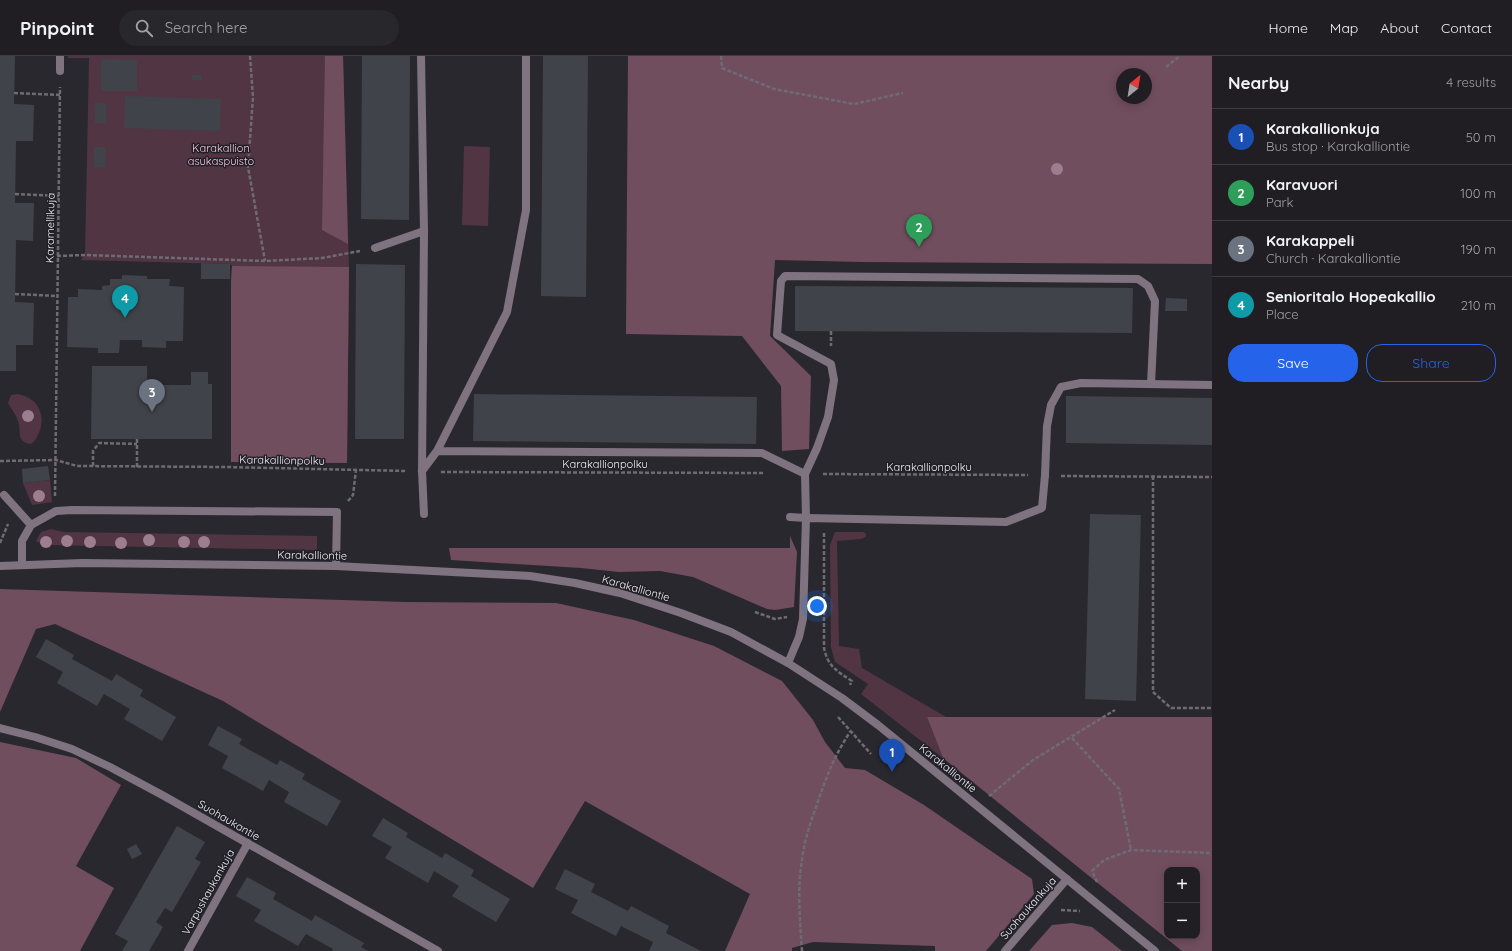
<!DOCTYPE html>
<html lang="en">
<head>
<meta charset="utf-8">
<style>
  body { margin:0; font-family:Quicksand,sans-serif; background:#28272b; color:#f1f3f6 }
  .controls { position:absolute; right:12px; bottom:12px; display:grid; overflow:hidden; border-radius:8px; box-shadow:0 2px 10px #0003 }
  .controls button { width:36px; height:36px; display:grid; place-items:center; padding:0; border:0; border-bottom:1px solid #3d3c41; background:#201e23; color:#f1f3f6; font:20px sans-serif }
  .compass { position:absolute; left:1116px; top:12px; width:36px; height:36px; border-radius:50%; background:#201e23; box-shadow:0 2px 10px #0003; rotate:30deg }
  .you { position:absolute; left:817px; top:550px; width:14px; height:14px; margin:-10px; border:3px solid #fff; border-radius:50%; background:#1a73e8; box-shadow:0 0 0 6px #1a73e833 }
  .badge { display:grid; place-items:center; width:26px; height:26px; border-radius:50%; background:#2563eb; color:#fff; font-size:13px; font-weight:700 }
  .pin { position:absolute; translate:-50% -33px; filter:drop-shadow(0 1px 2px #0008) }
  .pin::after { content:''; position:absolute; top:21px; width:14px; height:12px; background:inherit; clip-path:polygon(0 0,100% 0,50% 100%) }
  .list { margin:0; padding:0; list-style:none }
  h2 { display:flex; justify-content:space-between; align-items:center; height:52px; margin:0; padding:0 16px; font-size:17px }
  h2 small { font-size:13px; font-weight:400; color:#a2a2a6 }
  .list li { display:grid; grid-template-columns:26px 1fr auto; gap:12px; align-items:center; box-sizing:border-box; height:56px; padding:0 16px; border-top:1px solid #3d3c41 }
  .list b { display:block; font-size:15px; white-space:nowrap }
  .list p { margin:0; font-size:13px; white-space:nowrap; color:#a2a2a6 }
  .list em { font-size:13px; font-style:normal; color:#a2a2a6 }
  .actions { display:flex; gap:8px; padding:12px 16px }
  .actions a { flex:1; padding:9px 0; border:1px solid #2563eb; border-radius:16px; text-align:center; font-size:14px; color:#2563eb }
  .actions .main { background:#2563eb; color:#fff }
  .icon { flex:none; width:22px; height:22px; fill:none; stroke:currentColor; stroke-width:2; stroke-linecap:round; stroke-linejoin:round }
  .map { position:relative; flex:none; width:1212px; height:895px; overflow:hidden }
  header { display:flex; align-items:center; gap:24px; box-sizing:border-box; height:56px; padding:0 20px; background:#201e23; border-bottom:1px solid #3d3c41 }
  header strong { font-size:19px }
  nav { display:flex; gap:22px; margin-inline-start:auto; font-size:14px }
  .search { width:280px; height:36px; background:#28272b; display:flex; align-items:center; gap:10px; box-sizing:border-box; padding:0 14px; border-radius:22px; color:#a2a2a6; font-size:15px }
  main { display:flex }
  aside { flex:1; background:#201e23 }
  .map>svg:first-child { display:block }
  .green { fill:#513542 }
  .forest { fill:#714e5e; fill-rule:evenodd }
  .building { fill:#41434a }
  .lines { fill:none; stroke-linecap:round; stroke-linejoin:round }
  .path { stroke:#6e6c72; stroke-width:2.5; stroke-dasharray:4 2; stroke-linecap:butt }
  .service { stroke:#7f7380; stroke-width:8 }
  .minor { stroke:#7f7380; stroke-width:8 }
  .tertiary { stroke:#7f7380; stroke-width:8 }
  .tree { fill:#9c7e8e }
  .labels { text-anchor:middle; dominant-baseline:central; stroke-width:3; stroke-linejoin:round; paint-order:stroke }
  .park-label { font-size:11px; fill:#f9c5dc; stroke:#201f25 }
  .street-label { font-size:11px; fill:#f2f1f5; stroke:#201f25 }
</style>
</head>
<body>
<header>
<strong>Pinpoint</strong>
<div class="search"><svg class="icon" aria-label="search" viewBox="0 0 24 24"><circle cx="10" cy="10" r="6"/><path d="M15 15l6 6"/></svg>Search here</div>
<nav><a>Home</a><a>Map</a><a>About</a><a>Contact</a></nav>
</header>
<main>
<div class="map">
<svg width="1212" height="895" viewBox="0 0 1212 895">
  <rect width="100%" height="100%" fill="#2a282f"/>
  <path class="green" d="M68,0H343L349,211L347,407L231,406V225L232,210L230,208L81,204L85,199L89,2H68Z
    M464,90L490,91L488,170L462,169Z
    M18,338C39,342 47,361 38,379C36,383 35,386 30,388C15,385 22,375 18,365C16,358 11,353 8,347L11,339Z
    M50,424L52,446L32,449L23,427Z
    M51,473L63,476L317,480V494L45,489L36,485L41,476Z
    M835,476H863L866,478V481L861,483L837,485L839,590L859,593L862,612L946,661H927L943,702L861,638L868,628L835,606L831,591L830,489Z"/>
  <path class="forest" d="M325,0H343L348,188L322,174Z
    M628,0H1212V208L863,206L775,204L770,280L811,320L809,393L782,395L781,330L742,280L626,278ZM1122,18H1146V42H1122Z
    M232,210L349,211L347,407L231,406V225Z
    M790,480L797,496L794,551L775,554L767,553L693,521L660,515L619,516L581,512L451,504L449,492H790Z
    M0,533L405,546L556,547L634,564L714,590L782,625L813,664L825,686L845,712L865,714L924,749L1032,823L1034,838L986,895H935V890L813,886L792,892V895H725L750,838L585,745L533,832L223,645L55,568L36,573L0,656Z
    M927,661H1212V895H1182L943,702ZM1167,814H1197V880H1167Z
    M0,686L76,702L121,729L76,810L114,832L80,895H0Z
    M1072,867L1092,871L1122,895H1029L1052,869Z"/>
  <path class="building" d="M0,0H15L14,48L34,49L33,85H16L15,147H34L33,185L16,184L15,246L34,247L33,289H16V315H0Z
    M362,0H410L409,164L361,163Z
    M543,0H588L586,241L541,240Z
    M101,3L137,4V35H101Z
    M192,19H201L202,24H192Z
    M125,40L221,43L220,75L124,72Z
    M95,47H106V67H95Z
    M94,91H106L105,111H94Z
    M201,207L230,208V223H201Z
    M356,208L405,209L404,383H355Z
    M122,219L147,220V223H170L169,230L184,231L183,285H166V292L142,291V284H120L119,297H98V292L67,291L68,241H78V233L102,234V230L110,229V223H122Z
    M795,230L1133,232L1132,277L795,275Z
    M1166,242L1187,243V255H1165Z
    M92,310H147V329H191V316H208V328H212V383H91Z
    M474,338L757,341L756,388L473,385Z
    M1066,340L1212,342V389L1066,387Z
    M48,410L50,424L23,427L22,413Z
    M1090,458L1141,459L1136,645L1085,643Z
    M46,583L74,599L72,603L112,625L116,618L143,634L140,640L176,661L162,685L124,663L130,653L104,638L97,650L57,627L63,616L36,601Z
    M218,670L242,683L239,688L277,709L280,704L305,718L302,723L341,745L327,770L284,746L289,736L269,724L263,735L222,712L228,700L208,689Z
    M383,762L408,777L406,781L442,802L445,797L474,814L471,820L510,843L496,866L452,840L459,830L434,815L428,827L385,802L392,791L372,780Z
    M177,770L205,786L195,803L201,806L172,856L165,852L156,866L163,871L149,895H122L128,885L115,878Z
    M136,788L142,798L132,803L127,793Z
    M565,813L595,828L591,836L628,855L631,850L669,870L666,877L701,895H649L653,886L621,870L616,880L571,857L578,844L555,833Z
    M247,821L276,837L273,843L312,865L315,859L364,887L361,891L368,895H332L333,893L306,878L298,890L254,865L261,854L236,840Z"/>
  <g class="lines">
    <path class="path" d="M250,0L253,41L248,111L265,205
      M721,0L722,12L774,33L854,48L903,37
      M1166,11L1180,0
      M14,37L61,39
      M15,138L59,140
      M57,200L85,199L265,205L322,202L360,195
      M15,238L57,240
      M831,275V290
      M0,405L56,404L77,410L226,411L406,415
      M93,410V395L99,387L137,388
      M137,411V383
      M441,416L764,417
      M823,418L1028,419
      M1061,420L1212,421
      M1153,420V636L1171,652H1212
      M55,440L60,31
      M348,445L353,439L356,414
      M824,477V592C828,611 837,615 852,625L850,629
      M0,487L8,468
      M755,556L775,563L787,561
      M838,661L871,698
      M1072,682L1119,733L1131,794
      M989,740L1033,704L1115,654
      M1097,826L1092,815L1104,804L1131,794L1212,797
      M1061,854L1080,855
      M802,895C800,865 797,834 802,804C804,786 810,768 816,751C826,722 833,702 850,676"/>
    <path class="service" d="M421,0L424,175L422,415L424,458
      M375,192L424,175
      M437,395L762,397L805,418
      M422,415L437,395L507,256L526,154V0
      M1045,419L1047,370L1051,349L1061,331L1081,327L1212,329
      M4,439L31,469
      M790,461L806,462L805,418L817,392L828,361L834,324L831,308L777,279L781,225L785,220L1138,223L1148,230L1155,245L1151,328
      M22,508V485L31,469L56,455L72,454L337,456L336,510"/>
    <path class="minor" d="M60,15V0
      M788,607L799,581L803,563L806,462L1006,466L1042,452L1045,419
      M0,672L35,681L72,693L110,711L164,740L438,895
      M188,895L248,787
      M1005,895L1067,823"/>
    <path class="tertiary" d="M0,510L82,507L336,510L530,520L575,527L620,537L681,557L731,576L788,607L842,642L878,669L1155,895"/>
  </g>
  <g class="tree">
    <circle cx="1057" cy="113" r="6"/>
    <circle cx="28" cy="360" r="6"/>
    <circle cx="39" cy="440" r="6"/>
    <circle cx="149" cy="484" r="6"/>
    <circle cx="67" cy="485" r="6"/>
    <circle cx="46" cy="486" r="6"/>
    <circle cx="90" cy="486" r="6"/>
    <circle cx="184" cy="486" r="6"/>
    <circle cx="204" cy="486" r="6"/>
    <circle cx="121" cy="487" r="6"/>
  </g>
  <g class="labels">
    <g class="park-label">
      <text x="221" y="92">Karakallion<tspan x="221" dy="13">asukaspuisto</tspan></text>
    </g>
    <g class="street-label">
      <text transform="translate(50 172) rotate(-89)">Karamellikuja</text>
      <text transform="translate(282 404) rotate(1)">Karakallionpolku</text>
      <text x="605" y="408">Karakallionpolku</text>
      <text x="929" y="411">Karakallionpolku</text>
      <text transform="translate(312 499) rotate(1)">Karakalliontie</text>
      <text transform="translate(636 532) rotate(16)">Karakalliontie</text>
      <text transform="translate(948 712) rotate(39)">Karakalliontie</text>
      <text transform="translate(229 764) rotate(30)">Suohaukantie</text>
      <text transform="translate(208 836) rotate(-61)">Varpushaukankuja</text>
      <text transform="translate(1028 852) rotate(-49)">Suohaukankuja</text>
    </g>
  </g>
</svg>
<div class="controls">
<button>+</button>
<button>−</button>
</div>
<svg class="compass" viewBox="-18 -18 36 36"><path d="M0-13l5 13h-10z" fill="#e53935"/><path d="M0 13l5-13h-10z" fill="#a2a2a6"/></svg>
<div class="you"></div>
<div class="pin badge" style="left:892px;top:716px;background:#1a4fb4">1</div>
<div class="pin badge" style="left:919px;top:191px;background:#2e9e5b">2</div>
<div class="pin badge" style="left:152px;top:356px;background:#6b7280">3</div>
<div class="pin badge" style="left:125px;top:262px;background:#0f9aa8">4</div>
</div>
<aside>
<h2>Nearby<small>4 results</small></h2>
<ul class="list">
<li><span class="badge" style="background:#1a4fb4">1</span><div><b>Karakallionkuja</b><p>Bus stop · Karakalliontie</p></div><em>50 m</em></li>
<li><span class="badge" style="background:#2e9e5b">2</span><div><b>Karavuori</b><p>Park</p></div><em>100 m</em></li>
<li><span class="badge" style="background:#6b7280">3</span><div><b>Karakappeli</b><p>Church · Karakalliontie</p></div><em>190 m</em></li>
<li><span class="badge" style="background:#0f9aa8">4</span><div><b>Senioritalo Hopeakallio</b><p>Place</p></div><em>210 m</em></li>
</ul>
<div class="actions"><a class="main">Save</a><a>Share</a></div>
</aside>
</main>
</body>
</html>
